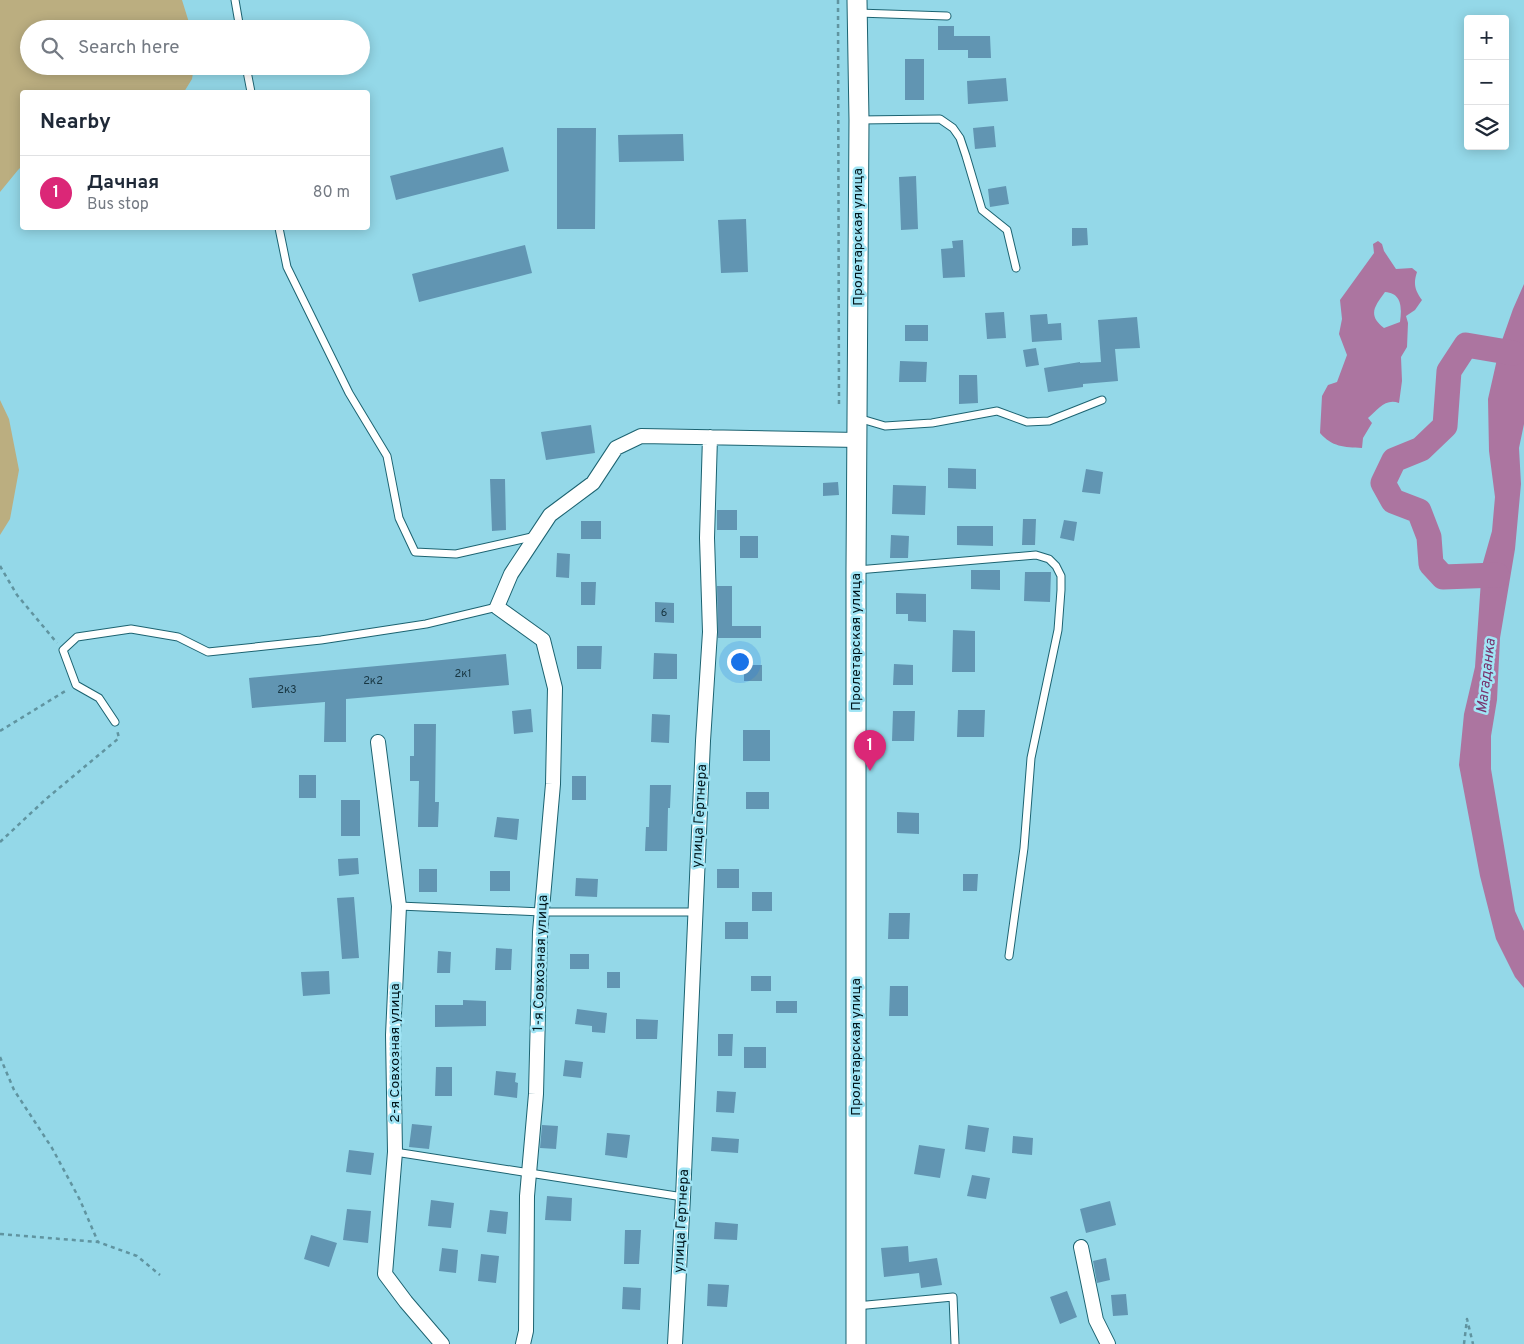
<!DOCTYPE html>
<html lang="en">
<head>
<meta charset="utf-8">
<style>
  body { margin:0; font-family:Overpass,sans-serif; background:#f6f6f7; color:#1f2937 }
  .controls { position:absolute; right:15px; top:15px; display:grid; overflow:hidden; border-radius:5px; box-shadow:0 2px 12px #0003 }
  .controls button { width:45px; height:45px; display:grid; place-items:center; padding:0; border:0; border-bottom:1px solid #e0e1e3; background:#fff; color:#1f2937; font:25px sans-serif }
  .you { position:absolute; left:739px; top:661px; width:18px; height:18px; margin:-12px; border:4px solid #fff; border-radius:50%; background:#1a73e8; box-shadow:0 0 0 8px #1a73e833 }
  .badge { display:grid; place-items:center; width:32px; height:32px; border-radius:50%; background:#db2777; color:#fff; font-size:16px; font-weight:700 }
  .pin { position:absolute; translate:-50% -41px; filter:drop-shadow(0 1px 2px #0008) }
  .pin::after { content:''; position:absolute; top:26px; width:18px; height:15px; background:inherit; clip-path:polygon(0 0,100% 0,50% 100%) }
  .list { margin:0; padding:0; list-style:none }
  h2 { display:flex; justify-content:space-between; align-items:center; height:65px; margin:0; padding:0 20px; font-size:21px }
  h2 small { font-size:16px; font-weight:400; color:#747a83 }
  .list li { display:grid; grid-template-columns:32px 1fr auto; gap:15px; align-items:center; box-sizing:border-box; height:75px; padding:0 20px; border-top:1px solid #e0e1e3 }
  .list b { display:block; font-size:19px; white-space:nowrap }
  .list p { margin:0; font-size:16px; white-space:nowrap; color:#747a83 }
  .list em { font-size:16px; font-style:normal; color:#747a83 }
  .icon { flex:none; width:28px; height:28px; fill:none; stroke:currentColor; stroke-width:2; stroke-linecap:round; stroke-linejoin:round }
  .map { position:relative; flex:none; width:1524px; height:1344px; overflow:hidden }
  .search { position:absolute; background:#fff; box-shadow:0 2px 12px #0003; left:20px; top:20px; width:350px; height:55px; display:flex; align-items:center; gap:12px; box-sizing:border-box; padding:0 18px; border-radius:28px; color:#747a83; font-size:19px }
  .panel { position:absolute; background:#fff; box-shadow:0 2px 12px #0003; left:20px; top:90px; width:350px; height:140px; border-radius:5px }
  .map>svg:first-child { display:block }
  .green { fill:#bbae80 }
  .water { fill:#ac75a0; fill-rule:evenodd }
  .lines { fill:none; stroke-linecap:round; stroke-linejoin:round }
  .river { stroke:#ac75a0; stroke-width:25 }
  .building { fill:#6195b2 }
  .service-casing { stroke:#1c6371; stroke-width:9 }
  .minor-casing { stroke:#1c6371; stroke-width:16 }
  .secondary-casing { stroke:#1c6371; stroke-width:21 }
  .path { stroke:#6094a0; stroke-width:2.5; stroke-dasharray:4 4; stroke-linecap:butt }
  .service { stroke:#fff; stroke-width:7 }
  .minor { stroke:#fff; stroke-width:14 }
  .secondary { stroke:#fff; stroke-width:19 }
  .labels { text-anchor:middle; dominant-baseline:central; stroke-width:5; stroke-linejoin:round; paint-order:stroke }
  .number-label { font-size:11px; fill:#183642 }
  .street-label { font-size:14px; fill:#00161c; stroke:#a1e5f5 }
  .water-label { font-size:15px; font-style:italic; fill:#77336c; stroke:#a1e5f5 }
</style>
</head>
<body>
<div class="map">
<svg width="1524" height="1344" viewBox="0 0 1524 1344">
  <rect width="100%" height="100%" fill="#94d8e8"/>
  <path class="green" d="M0,0H182L191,29H29V66H194L192,79L184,92H22V166L18,170L0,192Z
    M0,400L9,419L19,470L10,519L0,535Z"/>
  <path class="water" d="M1378,241L1382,244L1384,251L1396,269L1412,268L1417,272C1413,284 1415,290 1422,300L1415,310L1406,316L1408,323L1407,347L1401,357L1402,381L1399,403C1385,398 1378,410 1368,418L1372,423L1363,438L1362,448C1344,447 1332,447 1320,433L1322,396L1328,385L1337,382L1347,355L1339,334L1342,319L1340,300L1374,253L1373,244ZM1385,292C1402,293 1402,308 1400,322L1384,328C1367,315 1375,306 1385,292Z
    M1524,284V424L1519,448L1521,484L1515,549L1500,638L1497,700L1491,736V769L1515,911L1524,931V988L1515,977L1496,939L1480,876L1459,765L1464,714L1475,667L1482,566L1492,531L1495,497L1489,451L1488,399L1500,346L1513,309Z"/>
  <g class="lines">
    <path class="river" d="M1497,575L1443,577L1431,564L1429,537L1419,511L1393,501L1383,483L1394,460L1421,449L1445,426L1449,371L1466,345L1513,353"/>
  </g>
  <path class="building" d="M938,26H954V36H990L991,58H968V50H938Z
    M905,59H924V100H905Z
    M1006,78L1008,101L968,104L967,81Z
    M994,126L996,147L975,149L973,128Z
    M557,128H596L595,229H557Z
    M683,134L684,161L619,162L618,135Z
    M503,147L509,171L396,200L390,176Z
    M916,176L918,229L901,230L899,177Z
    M1006,186L1009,204L990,207L988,189Z
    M746,219L748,272L721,273L718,220Z
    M1072,228H1087L1088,245L1072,246Z
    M963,240L965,277L943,278L941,249L953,248L952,241Z
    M525,245L532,273L419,302L412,274Z
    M1004,312L1006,338L987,339L985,313Z
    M1047,314L1048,324L1061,323L1062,340L1032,342L1030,315Z
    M1137,317L1140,348L1115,349L1118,381L1083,384V387L1048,392L1044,368L1080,362V363L1101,362L1098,320Z
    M905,325H928V341H905Z
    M1036,348L1039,365L1026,367L1023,350Z
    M900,361L927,362L926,382H899Z
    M959,375H977L978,403L959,404Z
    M591,425L595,453L546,460L541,432Z
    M948,468L976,469V489L948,488Z
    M1086,469L1103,472L1100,494L1082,492Z
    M490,479H505L506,530L492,531Z
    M838,482L839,495L823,496V483Z
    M893,485L926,486L925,515L892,514Z
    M717,510H737V530H717Z
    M1023,519H1036L1035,545H1022Z
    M1064,520L1077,522L1074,541L1060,538Z
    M581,521H601V539H581Z
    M957,526H993V546L957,545Z
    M891,535L909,536L908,558H890Z
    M740,536H758V558H740Z
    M557,553L570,554L569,578L556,577Z
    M971,570H1000V590L971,589Z
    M1025,572H1051L1050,602L1024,601Z
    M581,582H596L595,605H581Z
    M717,586H732V626H761V638H718Z
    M896,593L926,594V622L908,621V614H896Z
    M655,602L674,603V623L655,622Z
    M953,630L975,631V672H952Z
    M577,646H602L601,669H577Z
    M654,653L677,654V679H653Z
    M506,654L509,685L346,699V742H324L325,702L252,708L249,678Z
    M894,664L913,665V685H893Z
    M744,665H762V681H744Z
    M531,709L533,732L514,734L512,711Z
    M958,710H985L984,737H957Z
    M893,711H915L914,741H892Z
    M652,714L670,715L669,743L651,742Z
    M414,724H436L435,802H439L438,827H418L419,781H410V756H414Z
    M743,730H770V761H743Z
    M299,775H316V798H299Z
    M572,776H586V800H572Z
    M650,785H671L670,808H668L667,851H645L646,827H649Z
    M746,792H769V809H746Z
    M341,800H360V836H341Z
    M897,812L919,813V834L897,833Z
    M497,817L519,819L517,840L494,837Z
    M358,858L359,874L339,876L338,859Z
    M419,869H437V892H419Z
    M717,869H739V888H717Z
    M490,871H510V891H490Z
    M963,874H978L977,891H963Z
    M576,878L598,879L597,897L575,896Z
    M752,892H772V911H752Z
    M354,897L359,958L342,959L337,898Z
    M889,913H910L909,939H888Z
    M725,922H748V939H725Z
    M496,948L512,949L511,970H495Z
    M438,951L451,952L450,973H437Z
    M570,954H589V969H570Z
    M329,971L330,994L303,996L301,972Z
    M607,972H620V988H607Z
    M751,976H771V991H751Z
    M890,986H908V1016H889Z
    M463,1000L486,1001V1026L435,1027V1005H463Z
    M776,1001H797V1013H776Z
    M577,1009L607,1013L605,1033L592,1032V1026L575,1024Z
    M636,1019L658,1020L657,1039H636Z
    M718,1034H733L732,1056H718Z
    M744,1047H766V1068H744Z
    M565,1060L583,1062L581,1078L563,1076Z
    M436,1067H452V1096H435Z
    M496,1071L516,1073L515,1082L518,1083L517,1098L494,1095Z
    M717,1091L736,1092L734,1113L716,1112Z
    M412,1124L432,1126L429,1149L409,1147Z
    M542,1125L558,1126L556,1149L540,1148Z
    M968,1125L989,1128L985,1152L965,1149Z
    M607,1133L630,1135L627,1158L605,1155Z
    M1013,1136L1033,1138L1032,1155L1012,1153Z
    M712,1137L739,1139L738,1153L711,1151Z
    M919,1145L945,1149L940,1178L914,1174Z
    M349,1150L374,1153L371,1175L346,1172Z
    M972,1175L990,1178L986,1199L967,1196Z
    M547,1196L572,1198L571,1221L545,1220Z
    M431,1200L454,1203L451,1228L428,1226Z
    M1110,1201L1116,1225L1086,1233L1080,1209Z
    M347,1209L371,1211L368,1243L343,1240Z
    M490,1210L508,1212L506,1234L487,1232Z
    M715,1222L738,1224L737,1240L714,1239Z
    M625,1230H641L639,1264H624Z
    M311,1235L337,1243L329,1267L304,1259Z
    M908,1246L909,1262L937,1258L942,1285L921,1288L919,1273L884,1277L881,1248Z
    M442,1248L458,1250L456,1273L439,1271Z
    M481,1254L499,1256L496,1283L478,1281Z
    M1106,1258L1110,1280L1097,1283L1093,1261Z
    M708,1284L729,1285L727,1307L707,1306Z
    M623,1287L641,1288L640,1310L622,1309Z
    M1067,1291L1077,1317L1060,1324L1050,1297Z
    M1126,1294L1128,1315L1113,1316L1111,1295Z"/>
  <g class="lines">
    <g class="service-casing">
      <path id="service" d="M235,0L240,29
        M858,13L947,16
        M246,66L251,92
        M859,120L940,119L953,128L960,138L966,156L982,210L1007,230L1016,268
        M279,228L287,267L349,393L387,456L399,518L415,552L456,554L536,536
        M858,418L885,426L932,423L997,411L1027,422L1049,421L1102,400
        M857,570L1036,555L1049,559L1056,566L1061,576V590L1058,630L1031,758L1024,848L1009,956
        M115,722L99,698L76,685L63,650L77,637L131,629L178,637L208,652L321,640L426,624L497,607
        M399,906L542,912H695
        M395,1152L683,1197
        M856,1306L953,1297L955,1344"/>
    </g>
    <g class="minor-casing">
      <path id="minor" d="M378,742L399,906L393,1035L395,1152L385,1274L406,1302L442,1344
        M1081,1247L1096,1320L1108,1344
        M523,1344L526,1331L527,1196L536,1094L540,932L553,784L555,688L543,640L497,607L511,574L550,515L593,483L616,448L641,436L858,440
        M675,1344L683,1197L703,741L710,632L707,538L710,437"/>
    </g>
    <g class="secondary-casing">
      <path id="secondary" d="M856,1344V570L859,120L857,0"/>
    </g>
    <path class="path" d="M838,0L839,408
      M0,566L17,595L57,643
      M0,731L67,690
      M0,842L46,799L119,738L117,730
      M0,1057L14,1090L52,1148L80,1200L98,1242
      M0,1234L98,1242L137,1256L160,1275
      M1464,1344L1467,1319L1473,1344"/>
    <use href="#service" class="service"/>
    <use href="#minor" class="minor"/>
    <use href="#secondary" class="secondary"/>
  </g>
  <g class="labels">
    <g class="number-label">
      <text x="664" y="613">6</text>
      <text x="463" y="674">2к1</text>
      <text x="373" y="681">2к2</text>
      <text x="287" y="690">2к3</text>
    </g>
    <g class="street-label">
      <text transform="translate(858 237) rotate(-90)">Пролетарская улица</text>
      <text transform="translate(856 642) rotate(-90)">Пролетарская улица</text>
      <text transform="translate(700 816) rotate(-87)">улица Гертнера</text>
      <text transform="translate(541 963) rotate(-88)">1-я Совхозная улица</text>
      <text transform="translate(856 1047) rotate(-90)">Пролетарская улица</text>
      <text transform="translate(395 1053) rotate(-90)">2-я Совхозная улица</text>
      <text transform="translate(682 1221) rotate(-87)">улица Гертнера</text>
    </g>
    <g class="water-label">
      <text transform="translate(1487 676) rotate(-83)">Магаданка</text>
    </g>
  </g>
</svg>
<div class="controls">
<button>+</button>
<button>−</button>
<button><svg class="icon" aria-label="layers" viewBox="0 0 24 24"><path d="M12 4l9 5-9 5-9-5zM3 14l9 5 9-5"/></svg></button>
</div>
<div class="you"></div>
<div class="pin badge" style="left:870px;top:771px">1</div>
<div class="search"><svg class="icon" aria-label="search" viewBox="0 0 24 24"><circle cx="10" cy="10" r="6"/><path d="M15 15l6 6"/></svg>Search here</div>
<section class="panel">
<h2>Nearby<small></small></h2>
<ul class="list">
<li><span class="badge">1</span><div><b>Дачная</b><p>Bus stop</p></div><em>80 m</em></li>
</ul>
</section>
</div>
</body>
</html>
